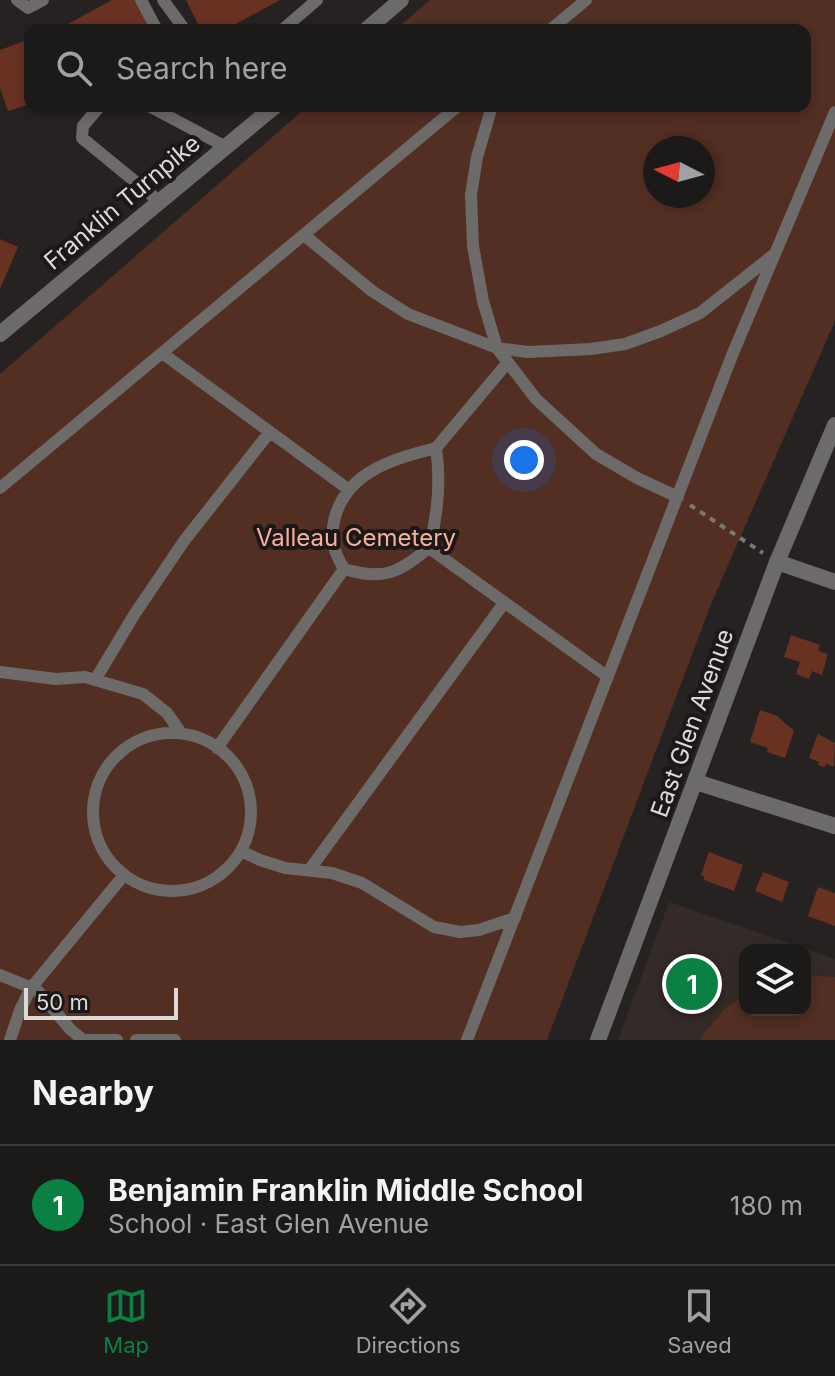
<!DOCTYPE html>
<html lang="en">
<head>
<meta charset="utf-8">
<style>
  body { margin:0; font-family:Inter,sans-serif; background:#292726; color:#f1f3f6 }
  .controls { position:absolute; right:24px; bottom:24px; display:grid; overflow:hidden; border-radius:16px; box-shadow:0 4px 12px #0003 }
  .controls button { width:72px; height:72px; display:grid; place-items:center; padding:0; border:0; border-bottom:2px solid #3a3838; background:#1c1a19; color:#f1f3f6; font:40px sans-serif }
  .compass { position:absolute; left:643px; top:136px; width:72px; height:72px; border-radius:50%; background:#1c1a19; box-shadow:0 4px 12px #0003; rotate:276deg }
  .scale { position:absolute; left:24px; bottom:20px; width:154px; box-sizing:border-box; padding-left:8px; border:4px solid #dcd9d8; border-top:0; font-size:22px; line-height:28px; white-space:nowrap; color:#dcd9d8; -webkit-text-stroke:6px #1c1817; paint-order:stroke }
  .you { position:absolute; left:524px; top:460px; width:28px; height:28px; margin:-20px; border:6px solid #fff; border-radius:50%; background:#1a73e8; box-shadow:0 0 0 12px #1a73e833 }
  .badge { display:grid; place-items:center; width:52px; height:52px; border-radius:50%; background:#0b8043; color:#fff; font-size:26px; font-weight:700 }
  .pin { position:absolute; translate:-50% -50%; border:4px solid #fff; box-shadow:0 2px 8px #0006 }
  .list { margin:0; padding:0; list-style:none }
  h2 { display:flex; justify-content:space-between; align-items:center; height:104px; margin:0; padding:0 32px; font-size:34px }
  h2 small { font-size:26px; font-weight:400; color:#a0a1a2 }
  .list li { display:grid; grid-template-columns:52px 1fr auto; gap:24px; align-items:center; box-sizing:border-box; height:120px; padding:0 32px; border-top:2px solid #3a3838 }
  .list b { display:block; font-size:30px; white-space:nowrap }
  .list p { margin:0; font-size:26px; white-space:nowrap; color:#a0a1a2 }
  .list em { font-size:26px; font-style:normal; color:#a0a1a2 }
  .icon { flex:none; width:44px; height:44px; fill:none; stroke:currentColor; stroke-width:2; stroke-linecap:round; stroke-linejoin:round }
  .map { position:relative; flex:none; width:835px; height:1040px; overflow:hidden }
  .search { position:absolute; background:#1c1a19; box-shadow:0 4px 12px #0003; left:24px; right:24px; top:24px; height:88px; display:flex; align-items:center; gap:20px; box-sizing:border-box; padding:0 28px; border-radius:16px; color:#a0a1a2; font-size:30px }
  .sheet { height:224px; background:#1c1a19 }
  nav { display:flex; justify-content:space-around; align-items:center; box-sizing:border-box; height:112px; border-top:2px solid #3a3838; background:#1c1a19; font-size:22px; color:#a0a1a2 }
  nav a { display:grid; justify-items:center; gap:4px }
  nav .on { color:#0b8043 }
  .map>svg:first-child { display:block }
  .built { fill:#342b28; fill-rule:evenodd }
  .green { fill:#522e23; fill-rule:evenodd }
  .building { fill:#693122 }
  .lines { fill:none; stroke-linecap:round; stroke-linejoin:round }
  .path { stroke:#7b7776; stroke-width:4; stroke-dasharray:6 6; stroke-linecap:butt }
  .service { stroke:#6d6b6a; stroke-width:12 }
  .minor { stroke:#6d6b6a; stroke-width:16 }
  .tertiary { stroke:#6d6b6a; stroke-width:16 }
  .labels { text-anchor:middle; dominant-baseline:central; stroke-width:8; stroke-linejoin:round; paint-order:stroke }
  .street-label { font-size:24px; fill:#dcd9d8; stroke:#1c1817 }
  .park-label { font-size:24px; fill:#f8af9a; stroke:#1c1817 }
</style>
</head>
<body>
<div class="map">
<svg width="835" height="1040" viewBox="0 0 835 1040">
  <rect width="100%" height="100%" fill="#262221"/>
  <path class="built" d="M669,902L835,959V1040H618ZM745,950H805V1010H745Z"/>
  <path class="green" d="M430,0H835V321L711,604L547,1040H0V374L308,106H805V30H395ZM655,148H703V196H655Z
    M814,976L835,977V1040H699L727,1006L745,996V1010H805V978Z"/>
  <path class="building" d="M112,0H135L152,30H57Z
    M186,0H280L225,30H201Z
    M24,41L30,59V104L8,111L0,88V50Z
    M0,239L18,247L0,289Z
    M791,635L820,645L818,651L828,654L822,675L812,671L809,679L796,674L800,662L784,657Z
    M760,710L777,716L794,731L785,758L767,752L768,748L750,742Z
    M818,734L835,743L834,767L826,764L825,767L818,765L819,762L809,758Z
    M709,852L743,865L734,891L704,880V877L701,875Z
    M763,872L789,882L782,902L755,891Z
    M818,887L835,893V926L808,916Z"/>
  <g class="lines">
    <path class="path" d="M690,505L763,553"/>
    <path class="service" d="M17,0L28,8L43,0
      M141,0L157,30
      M163,0L185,30
      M282,30L317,0
      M550,30L586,0
      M100,106L83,126L82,138L160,202
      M149,106L226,147
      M492,106L477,157L471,195L473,246L483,301L497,348L536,399L596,454L637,478L678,497
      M304,235L372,291L408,314L497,348L528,352L591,349L625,344L661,331L700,313L772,256
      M162,353L348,489
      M436,448C441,482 438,514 429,548C397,573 385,581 344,569C334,552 330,540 334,521C345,472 393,459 436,448Z
      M436,448L508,362
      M0,488L458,106
      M429,548L608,677
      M0,672L56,679L85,677L143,694L167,713L181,733
      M95,680L134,615L184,541L269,433
      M93 812a79 79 0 1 1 158 0a79 79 0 1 1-158 0Z
      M217,748L344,569
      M241,851L260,860L285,868L332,873L362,883L434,927L460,932L479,930L515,918
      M310,869L504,603
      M0,975L37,990L70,1029L83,1040H117
      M10,1040L20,1010L31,988L124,875
      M136,1040H175
      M467,1040L733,353L835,112"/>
    <path class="minor" d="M777,562L835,582
      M696,782L835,826"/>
    <path class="tertiary" d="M366,30L401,0
      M0,334L275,106
      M598,1040L777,562L835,425"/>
  </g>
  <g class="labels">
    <g class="street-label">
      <text transform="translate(122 202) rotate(-40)">Franklin Turnpike</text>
      <text transform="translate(692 723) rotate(-70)">East Glen Avenue</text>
    </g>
    <g class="park-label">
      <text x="356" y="537">Valleau Cemetery</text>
    </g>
  </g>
</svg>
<div class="controls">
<button><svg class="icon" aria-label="layers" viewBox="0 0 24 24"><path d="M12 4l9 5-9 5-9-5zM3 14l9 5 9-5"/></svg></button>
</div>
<svg class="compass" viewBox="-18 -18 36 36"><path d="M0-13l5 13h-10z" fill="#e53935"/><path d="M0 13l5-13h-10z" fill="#a0a1a2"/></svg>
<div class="scale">50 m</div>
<div class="you"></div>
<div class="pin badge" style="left:692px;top:984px">1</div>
<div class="search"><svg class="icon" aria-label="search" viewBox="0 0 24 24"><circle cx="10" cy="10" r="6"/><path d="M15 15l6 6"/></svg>Search here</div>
</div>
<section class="sheet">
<h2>Nearby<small></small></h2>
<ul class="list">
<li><span class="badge">1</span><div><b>Benjamin Franklin Middle School</b><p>School · East Glen Avenue</p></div><em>180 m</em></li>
</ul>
</section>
<nav>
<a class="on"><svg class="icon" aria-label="map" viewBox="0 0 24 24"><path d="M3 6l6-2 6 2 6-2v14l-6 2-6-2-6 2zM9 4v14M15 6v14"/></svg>Map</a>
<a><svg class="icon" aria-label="directions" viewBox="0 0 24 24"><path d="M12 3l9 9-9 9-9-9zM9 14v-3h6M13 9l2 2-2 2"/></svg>Directions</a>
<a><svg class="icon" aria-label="saved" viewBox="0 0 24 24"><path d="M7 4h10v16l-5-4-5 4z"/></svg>Saved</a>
</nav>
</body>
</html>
